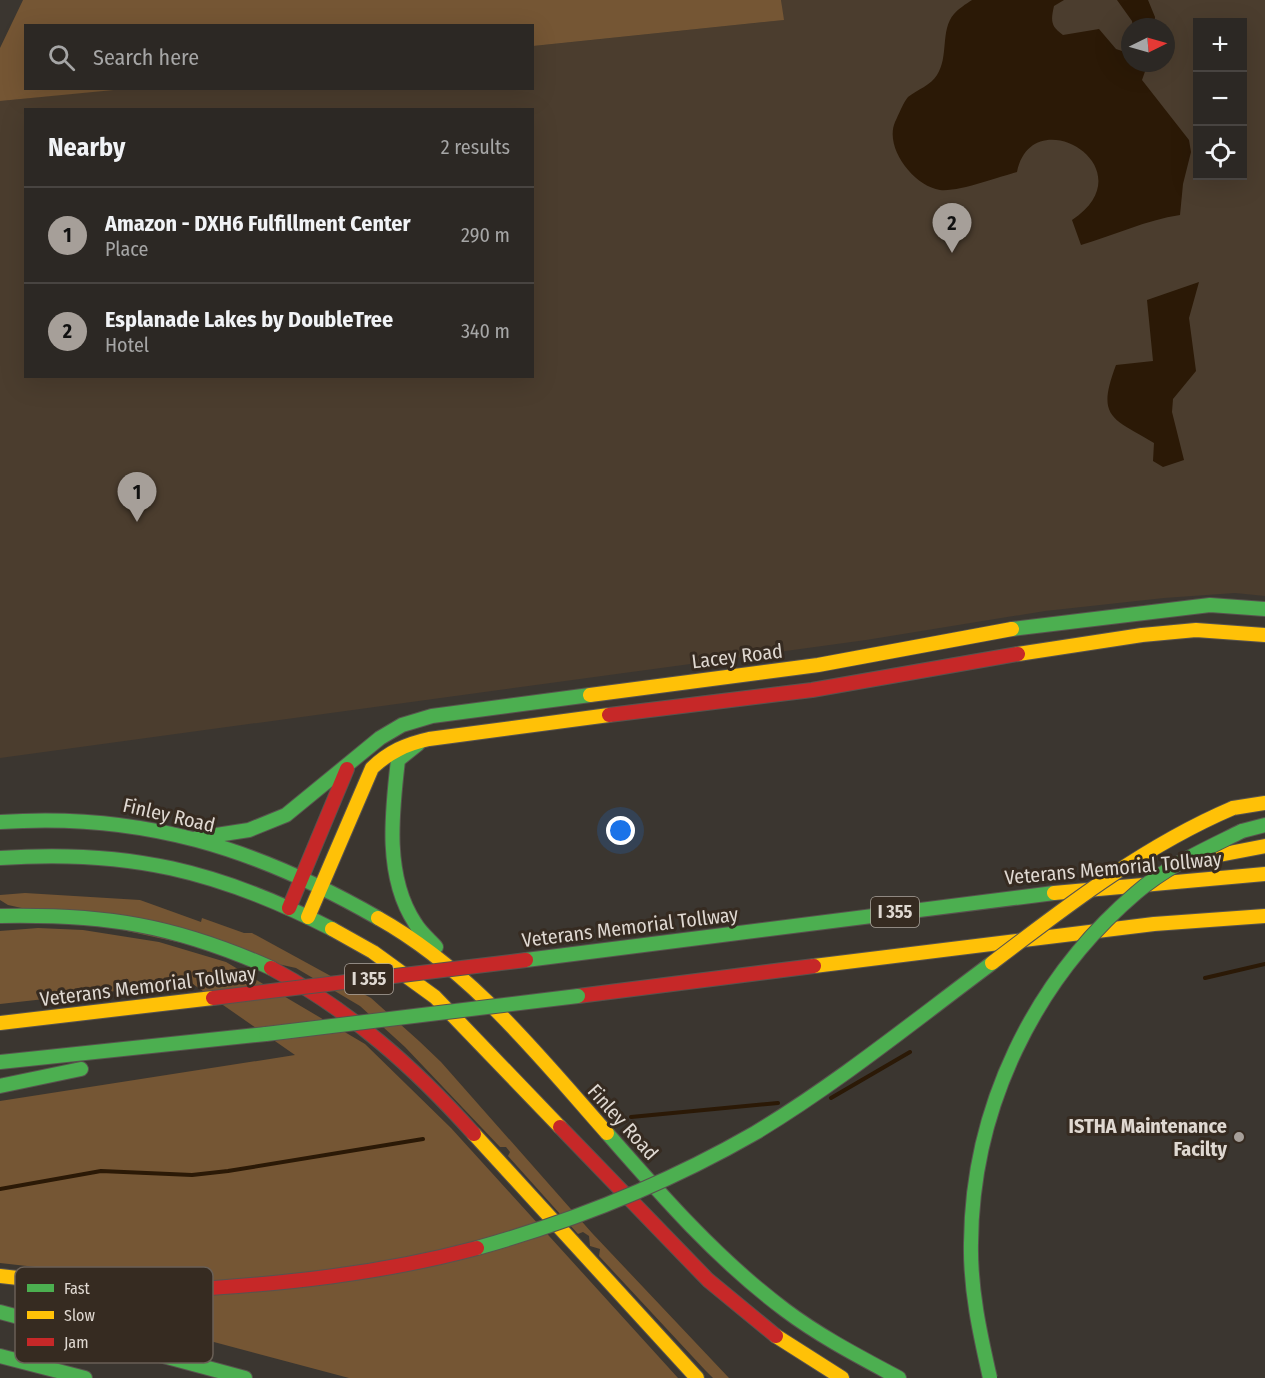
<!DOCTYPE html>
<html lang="en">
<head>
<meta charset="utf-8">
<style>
  body { margin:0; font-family:"Fira Sans Condensed",sans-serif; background:#34302c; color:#f1f3f6 }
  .controls { position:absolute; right:18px; top:18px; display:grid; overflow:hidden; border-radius:0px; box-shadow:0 6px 24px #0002 }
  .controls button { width:54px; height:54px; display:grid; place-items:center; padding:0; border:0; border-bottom:2px solid #484441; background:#2c2824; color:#f1f3f6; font:30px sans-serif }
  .compass { position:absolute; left:1121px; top:18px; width:54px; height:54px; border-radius:50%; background:#2c2824; box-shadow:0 6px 24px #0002; rotate:85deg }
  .you { position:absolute; left:621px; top:831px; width:21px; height:21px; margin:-15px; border:4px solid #fff; border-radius:50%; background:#1a73e8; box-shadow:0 0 0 9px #1a73e833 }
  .badge { display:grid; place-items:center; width:39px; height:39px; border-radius:50%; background:#a69f99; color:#111; font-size:20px; font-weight:700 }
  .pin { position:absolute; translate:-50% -50px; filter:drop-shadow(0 2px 3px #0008) }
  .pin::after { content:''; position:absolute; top:32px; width:21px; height:18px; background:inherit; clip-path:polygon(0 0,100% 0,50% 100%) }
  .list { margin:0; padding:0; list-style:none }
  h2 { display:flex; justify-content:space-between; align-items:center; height:78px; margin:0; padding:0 24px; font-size:26px }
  h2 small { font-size:20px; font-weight:400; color:#a6a6a6 }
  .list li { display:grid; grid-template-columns:39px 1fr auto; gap:18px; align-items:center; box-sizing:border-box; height:96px; padding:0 24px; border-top:2px solid #484441 }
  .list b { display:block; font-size:22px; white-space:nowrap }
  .list p { margin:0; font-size:20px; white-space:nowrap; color:#a6a6a6 }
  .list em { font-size:20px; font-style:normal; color:#a6a6a6 }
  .icon { flex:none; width:33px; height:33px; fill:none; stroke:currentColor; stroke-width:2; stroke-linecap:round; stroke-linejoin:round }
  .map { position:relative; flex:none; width:1265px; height:1378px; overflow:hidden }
  .search { position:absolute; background:#2c2824; box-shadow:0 6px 24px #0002; left:24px; top:24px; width:510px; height:66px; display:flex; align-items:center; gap:15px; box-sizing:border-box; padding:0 21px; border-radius:0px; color:#a6a6a6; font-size:22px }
  .panel { position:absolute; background:#2c2824; box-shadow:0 6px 24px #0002; left:24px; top:108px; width:510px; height:270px; border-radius:0px }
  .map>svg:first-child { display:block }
  .built { fill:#4b3d2e; fill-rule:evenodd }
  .green { fill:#755634 }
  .water { fill:#2b1906 }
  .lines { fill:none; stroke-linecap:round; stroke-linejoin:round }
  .stream { stroke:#2b1906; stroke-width:4 }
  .fast-casing { stroke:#58534e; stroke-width:16 }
  .slow-casing { stroke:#58534e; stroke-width:16 }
  .jam-casing { stroke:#58534e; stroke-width:16 }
  .fast { stroke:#4caf50; stroke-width:14 }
  .slow { stroke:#ffc107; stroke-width:14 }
  .jam { stroke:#c62828; stroke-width:14 }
  .fast-bridge-casing { stroke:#58534e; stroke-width:16; stroke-linecap:butt }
  .slow-bridge-casing { stroke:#58534e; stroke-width:16; stroke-linecap:butt }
  .jam-bridge-casing { stroke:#58534e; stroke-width:16; stroke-linecap:butt }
  .fast-bridge { stroke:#4caf50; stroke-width:14 }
  .slow-bridge { stroke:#ffc107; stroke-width:14 }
  .jam-bridge { stroke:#c62828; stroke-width:14 }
  .poi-dot { fill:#a69f99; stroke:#362b21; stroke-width:2 }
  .labels { text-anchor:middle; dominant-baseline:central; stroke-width:6; stroke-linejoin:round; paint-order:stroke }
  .shield { fill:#362b21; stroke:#aca49c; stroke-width:1.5 }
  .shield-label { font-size:18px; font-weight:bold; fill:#dfd8d1 }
  .street-label { font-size:20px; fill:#dfd8d1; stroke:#362b21 }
  .poi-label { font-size:20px; font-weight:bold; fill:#dfd8d1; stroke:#362b21; text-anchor:end }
  .key { fill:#362b21; stroke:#695f56; stroke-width:1.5 }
  .key-label { font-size:16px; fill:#dfd8d1 }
</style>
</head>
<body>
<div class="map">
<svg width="1265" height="1378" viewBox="0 0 1265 1378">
  <rect width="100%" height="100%" fill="#3b3630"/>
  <path class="built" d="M781,0H1265V596L1235,593L1164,598L1045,611L866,640L0,758V101L124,88H532L533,46L783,20ZM1198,22H1242V176H1198ZM1130,27H1166V63H1130ZM26,110H532V376H26Z"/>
  <path class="green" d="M23,0H781L784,20L533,46L532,26H26V88L124,89L0,101V48Z
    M25,893L140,900L201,922L202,918L244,933H252L371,998L419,1041L441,1062L592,1233L729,1378H713L705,1370L599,1256L600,1249L590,1246L589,1236L583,1232L578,1234L508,1156L510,1152L506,1147H500L405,1047L360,1006L296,968L8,905L0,900V895Z
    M38,928L83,930L159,942L226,962L365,1044L451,1128L678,1378H349L34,1294V1290L116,1276L0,1263V1101L295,1055L187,980L161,986L0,1004V931Z"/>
  <path class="water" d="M972,0H1064L1054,6C1051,20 1050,26 1063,35L1099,29L1116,49L1122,51L1130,37V63H1148L1142,80L1189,140L1191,152L1183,184L1180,215C1146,220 1115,235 1081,245L1072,220C1150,168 1032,98 1017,172C998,177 959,192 940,190C914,186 884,148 895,122C899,114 903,103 908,97C917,90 931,85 937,75C949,57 940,30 954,14C958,9 966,4 972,0Z
    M1117,0H1148L1155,17L1154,27H1133L1132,21Z
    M1199,282L1189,318L1196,371L1173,399L1172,412L1184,460L1163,467L1153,461L1154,443C1112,418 1096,418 1116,365L1153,361L1147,300Z"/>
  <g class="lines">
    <path class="stream" d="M1205,978L1265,964
      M831,1098L910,1052
      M631,1117L778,1103
      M0,1189L101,1171L192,1175L228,1171L423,1139"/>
    <g class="fast-casing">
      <path id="fast" d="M1012,629L1210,605L1265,609
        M418,744L398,760C392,812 384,876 415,923C420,932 429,939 436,947
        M0,822C142,812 256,848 378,918
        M1242,831L1265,825
        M197,838L249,830L286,815L380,738L402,725L432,716L590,695
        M0,858C128,849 219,871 332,929
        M0,916C106,914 174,925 271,968
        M526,960L1054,893
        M0,1062L266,1034
        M0,1086L81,1069
        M607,1133C662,1196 718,1260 785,1310C821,1337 860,1357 899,1378
        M0,1312L245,1378
        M0,1356L85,1378"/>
    </g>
    <g class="slow-casing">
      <path id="slow" d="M1018,654L1142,635L1196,630L1265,635
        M590,695L818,665L1012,629
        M1233,808L1265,803
        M1193,860L1265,846
        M1054,893L1265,874
        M308,917L372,768C389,752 406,744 429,739L609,715
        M378,918C471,970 538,1055 607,1133
        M332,929L373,952L435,997L560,1127
        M814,966L1154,924L1265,916
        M0,1023L213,998
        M474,1134L697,1378
        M0,1276L116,1289L182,1290
        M776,1336L842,1378"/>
    </g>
    <g class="jam-casing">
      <path id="jam" d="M609,715L812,690L1018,654
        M289,908L347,769
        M271,968C351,1011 414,1067 474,1134
        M578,996L814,966
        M560,1127L708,1280L776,1336"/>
    </g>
    <use href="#fast" class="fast"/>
    <use href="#slow" class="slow"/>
    <use href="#jam" class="jam"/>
    <g class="fast-bridge-casing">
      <path id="fast-bridge" d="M266,1034L578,996
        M477,1248C574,1221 668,1183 755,1133C838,1083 914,1021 992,963
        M990,1378C980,1334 970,1289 971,1243C972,1108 1034,980 1136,893C1167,866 1206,849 1242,831"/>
    </g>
    <g class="slow-bridge-casing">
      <path id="slow-bridge" d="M992,963C1068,905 1144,846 1233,808"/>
    </g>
    <g class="jam-bridge-casing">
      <path id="jam-bridge" d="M213,998L526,960
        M182,1290C282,1284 380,1274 477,1248"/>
    </g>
    <use href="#fast-bridge" class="fast-bridge"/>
    <use href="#slow-bridge" class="slow-bridge"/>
    <use href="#jam-bridge" class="jam-bridge"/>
  </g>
  <circle class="poi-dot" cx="1239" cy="1137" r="6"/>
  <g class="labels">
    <g class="shield">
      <rect x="871" y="897" width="48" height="30" rx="4.5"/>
      <rect x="345" y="964" width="48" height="30" rx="4.5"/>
    </g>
    <g class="shield-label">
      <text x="895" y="912">I 355</text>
      <text x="369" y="979">I 355</text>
    </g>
    <g class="street-label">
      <text transform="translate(737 656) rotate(-7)">Lacey Road</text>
      <text transform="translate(169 815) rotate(13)">Finley Road</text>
      <text transform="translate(1113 868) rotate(-5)">Veterans Memorial Tollway</text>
      <text transform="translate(630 927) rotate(-7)">Veterans Memorial Tollway</text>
      <text transform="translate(148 986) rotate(-7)">Veterans Memorial Tollway</text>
      <text transform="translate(623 1122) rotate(48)">Finley Road</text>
    </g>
    <g class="poi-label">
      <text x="1227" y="1126">ISTHA Maintenance<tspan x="1227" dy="23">Facilty</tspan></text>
    </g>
  </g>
  <rect x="15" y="1267" width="198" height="96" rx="9" class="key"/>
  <rect x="27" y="1284" width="27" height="8" fill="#4caf50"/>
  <rect x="27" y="1311" width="27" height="8" fill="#ffc107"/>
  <rect x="27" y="1338" width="27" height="8" fill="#c62828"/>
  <g class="key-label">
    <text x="64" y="1294">Fast</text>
    <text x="64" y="1321">Slow</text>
    <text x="64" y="1348">Jam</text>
  </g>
</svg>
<div class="controls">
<button>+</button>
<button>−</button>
<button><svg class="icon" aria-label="locate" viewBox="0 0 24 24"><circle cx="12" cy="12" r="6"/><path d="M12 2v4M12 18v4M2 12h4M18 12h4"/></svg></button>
</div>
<svg class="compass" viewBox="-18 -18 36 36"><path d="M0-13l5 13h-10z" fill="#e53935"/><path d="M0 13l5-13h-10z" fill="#a6a6a6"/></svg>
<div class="you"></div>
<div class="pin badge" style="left:137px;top:522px">1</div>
<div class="pin badge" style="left:952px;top:253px">2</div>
<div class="search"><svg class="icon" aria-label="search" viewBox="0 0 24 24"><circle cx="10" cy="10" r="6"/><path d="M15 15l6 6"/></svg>Search here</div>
<section class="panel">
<h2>Nearby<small>2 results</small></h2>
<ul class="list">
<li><span class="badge">1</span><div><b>Amazon - DXH6 Fulfillment Center</b><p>Place</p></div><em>290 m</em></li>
<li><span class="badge">2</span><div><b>Esplanade Lakes by DoubleTree</b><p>Hotel</p></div><em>340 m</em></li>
</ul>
</section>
</div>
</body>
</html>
